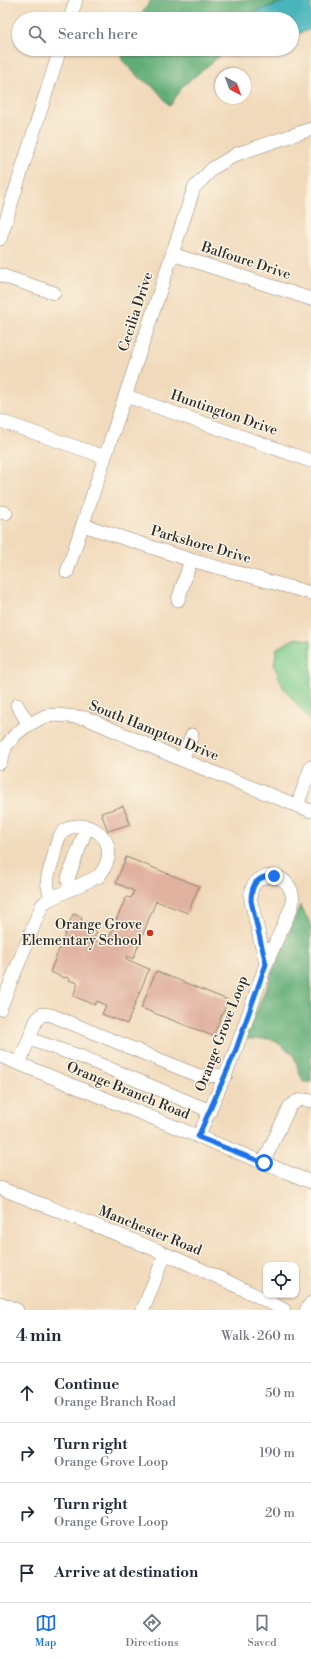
<!DOCTYPE html>
<html lang="en">
<head>
<meta charset="utf-8">
<style>
  body { margin:0; font-family:"Libre Bodoni",serif; background:#f6f6f7; color:#1f2937 }
  .controls { position:absolute; right:12px; bottom:12px; display:grid; overflow:hidden; border-radius:8px; box-shadow:0 1px 3px #0004 }
  .controls button { width:36px; height:36px; display:grid; place-items:center; padding:0; border:0; border-bottom:1px solid #e0e1e3; background:#fff; color:#1f2937; font:20px sans-serif }
  .compass { position:absolute; left:215px; top:68px; width:36px; height:36px; border-radius:50%; background:#fff; box-shadow:0 1px 3px #0004; rotate:139deg }
  .stop { position:absolute; width:12px; height:12px; margin:-9px; border:3px solid #1a73e8; border-radius:50%; background:#fff }
  .stop.end { background:#1a73e8; border-color:#fff; box-shadow:0 1px 4px #0008 }
  .list { margin:0; padding:0; list-style:none }
  h2 { display:flex; justify-content:space-between; align-items:center; height:52px; margin:0; padding:0 16px; font-size:17px }
  h2 small { font-size:13px; font-weight:400; color:#747a83 }
  .list li { display:grid; grid-template-columns:26px 1fr auto; gap:12px; align-items:center; box-sizing:border-box; height:60px; padding:0 16px; border-top:1px solid #e0e1e3 }
  .list b { display:block; font-size:15px; white-space:nowrap }
  .list p { margin:0; font-size:13px; white-space:nowrap; color:#747a83 }
  .list em { font-size:13px; font-style:normal; color:#747a83 }
  .icon { flex:none; width:22px; height:22px; fill:none; stroke:currentColor; stroke-width:2; stroke-linecap:round; stroke-linejoin:round }
  .map { position:relative; flex:none; width:311px; height:1310px; overflow:hidden }
  .search { position:absolute; background:#fff; box-shadow:0 1px 3px #0004; left:12px; right:12px; top:12px; height:44px; display:flex; align-items:center; gap:10px; box-sizing:border-box; padding:0 14px; border-radius:22px; color:#747a83; font-size:15px }
  .sheet { height:292px; background:#fff }
  nav { display:flex; justify-content:space-around; align-items:center; box-sizing:border-box; height:56px; border-top:1px solid #e0e1e3; background:#fff; font-size:11px; color:#747a83 }
  nav a { display:grid; justify-items:center; gap:2px }
  nav .on { color:#1a73e8 }
  .map>svg:first-child { display:block }
  .green { fill:#77c98b; stroke:#517a5b }
  .forest { fill:#61ad77; stroke:#466c51 }
  .water { fill:#46b5bb; stroke:#387073 }
  .building { fill:#e1b2a0 }
  .lines { fill:none; stroke-linecap:round; stroke-linejoin:round }
  .minor-casing { stroke:#8e8273; stroke-width:14 }
  .minor { stroke:#fff; stroke-width:13 }
  .route { stroke:#1a73e8; stroke-width:5 }
  .poi-dot { fill:#c8321e; stroke:#fcf5e5; stroke-width:1.5 }
  .labels { text-anchor:middle; dominant-baseline:central; stroke-width:3; stroke-linejoin:round; paint-order:stroke }
  .street-label { font-size:14px; fill:#2b2b2b; stroke:#fcf5e5 }
  .poi-label { font-size:14px; fill:#2b2b2b; stroke:#fcf5e5; text-anchor:end }
</style>
</head>
<body>
<div class="map">
<svg width="311" height="1310" viewBox="0 0 311 1310">
  <rect width="100%" height="100%" fill="#fcf5e5"/>
  <filter id="ink" filterUnits="userSpaceOnUse"><feTurbulence type="fractalNoise" baseFrequency=".025" numOctaves="2"/><feDisplacementMap in="SourceGraphic" scale="8" xChannelSelector="R" yChannelSelector="G"/><feConvolveMatrix kernelMatrix="1 2 1 2 8 2 1 2 1" color-interpolation-filters="sRGB"/></filter>
  <filter id="wash" filterUnits="userSpaceOnUse"><feTurbulence type="fractalNoise" baseFrequency=".012" numOctaves="4" result="noise"/><feDisplacementMap in="SourceGraphic" scale="16" xChannelSelector="R" yChannelSelector="G"/><feGaussianBlur stdDeviation="0.9" result="paint"/><feColorMatrix in="noise" values="0 0 0 0 0 0 0 0 0 0 0 0 0 0 0 0 0 1.4 0 .05"/><feComposite in="paint" operator="in"/></filter>
  <g filter="url(#wash)">
    <rect width="100%" height="100%" fill="#f1dabb"/>
    <path class="green" d="M296,638L311,640V722L283,687L274,665L277,648Z"/>
    <path class="forest" d="M151,0H289L234,19H138Z
      M125,49H214L221,55L183,86L170,106L154,87L138,77L121,59Z
      M300,905L311,924V1082H303L293,1054L272,1039H245Z"/>
    <path class="water" d="M289,0H311V29L292,36V19H234Z
      M214,49H255C239,54 229,61 214,49Z"/>
    <g id="blocks">
      <path class="building" d="M123,806L130,824L108,831L101,813Z
        M126,857L199,886L188,913L156,901L133,959L127,956L126,959L149,969L127,1024L102,1014L106,1005L97,1001L95,1005L73,996L78,983L69,980L70,979L66,977L65,978L50,972L73,914L82,917L81,920L88,923L86,928L97,932L93,940L106,945L126,897L131,898L134,891L116,883Z
        M156,971L228,1000L213,1036L141,1008Z"/>
    </g>
  </g>
  <g filter="url(#ink)">
    <use href="#blocks" fill-opacity="0" stroke="#8e8273" stroke-width="1"/>
    <g class="lines">
      <g class="minor-casing">
        <path id="minor" d="M70,19L76,0
          M0,239L60,49
          M172,254L311,299
          M0,275L54,293
          M126,396L311,461
          M0,421L105,457
          M0,512L6,513
          M83,525L191,560L311,593
          M67,572L194,188L213,168L237,154L311,129
          M178,600L191,560
          M17,705L29,725
          M182,760L192,735
          M0,763L6,746L15,735L26,726L45,716L57,715L86,718L182,760L311,811
          M297,806L311,767
          M70,890L68,878L87,827
          M0,1009L42,905L45,902L52,898L99,876C131,835 74,811 60,836C56,842 55,852 53,859C48,875 44,882 52,898
          M29,1039L36,1021L42,1014L51,1015L199,1076L226,1075
          M0,1056L311,1182
          M19,1064L29,1039L82,1057L210,1111
          M198,1137L234,1055L266,964L292,906C298,873 257,866 251,892C250,894 251,898 251,901L266,964
          M263,1163L290,1106C298,1100 301,1098 311,1101
          M0,1188C96,1226 193,1261 284,1310
          M0,1303L17,1310
          M143,1310L165,1254
          M306,1310L311,1303"/>
      </g>
      <use href="#minor" class="minor"/>
    </g>
  </g>
  <g class="lines" filter="url(#ink)">
    <path class="route" d="M264,1163L198,1137L234,1055L266,964L251,901C251,885 257,875 274,876"/>
  </g>
  <circle class="poi-dot" cx="150" cy="933" r="4"/>
  <g class="labels">
    <g class="street-label">
      <text transform="translate(246 261) rotate(18)">Balfoure Drive</text>
      <text transform="translate(136 312) rotate(-72)">Cecilia Drive</text>
      <text transform="translate(224 413) rotate(19)">Huntington Drive</text>
      <text transform="translate(201 545) rotate(16)">Parkshore Drive</text>
      <text transform="translate(154 731) rotate(22)">South Hampton Drive</text>
      <text transform="translate(222 1034) rotate(-69)">Orange Grove Loop</text>
      <text transform="translate(128 1091) rotate(22)">Orange Branch Road</text>
      <text transform="translate(150 1231) rotate(22)">Manchester Road</text>
    </g>
    <g class="poi-label">
      <text x="142" y="925">Orange Grove<tspan x="142" dy="16">Elementary School</tspan></text>
    </g>
  </g>
</svg>
<div class="controls">
<button><svg class="icon" aria-label="locate" viewBox="0 0 24 24"><circle cx="12" cy="12" r="6"/><path d="M12 2v4M12 18v4M2 12h4M18 12h4"/></svg></button>
</div>
<svg class="compass" viewBox="-18 -18 36 36"><path d="M0-13l5 13h-10z" fill="#e53935"/><path d="M0 13l5-13h-10z" fill="#747a83"/></svg>
<div class="stop" style="left:264px;top:1163px"></div>
<div class="stop end" style="left:274px;top:876px"></div>
<div class="search"><svg class="icon" aria-label="search" viewBox="0 0 24 24"><circle cx="10" cy="10" r="6"/><path d="M15 15l6 6"/></svg>Search here</div>
</div>
<section class="sheet">
<h2>4 min<small>Walk · 260 m</small></h2>
<ul class="list">
<li><svg class="icon" aria-label="ahead" viewBox="0 0 24 24"><path d="M12 20V5M6 11l6-6 6 6"/></svg><div><b>Continue</b><p>Orange Branch Road</p></div><em>50 m</em></li>
<li><svg class="icon" aria-label="right" viewBox="0 0 24 24"><path d="M7 20v-9h11M14 6l5 5-5 5"/></svg><div><b>Turn right</b><p>Orange Grove Loop</p></div><em>190 m</em></li>
<li><svg class="icon" aria-label="right" viewBox="0 0 24 24"><path d="M7 20v-9h11M14 6l5 5-5 5"/></svg><div><b>Turn right</b><p>Orange Grove Loop</p></div><em>20 m</em></li>
<li><svg class="icon" aria-label="arrive" viewBox="0 0 24 24"><path d="M6 21V4h12l-3 4 3 4H6"/></svg><div><b>Arrive at destination</b></div></li>
</ul>
</section>
<nav>
<a class="on"><svg class="icon" aria-label="map" viewBox="0 0 24 24"><path d="M3 6l6-2 6 2 6-2v14l-6 2-6-2-6 2zM9 4v14M15 6v14"/></svg>Map</a>
<a><svg class="icon" aria-label="directions" viewBox="0 0 24 24"><path d="M12 3l9 9-9 9-9-9zM9 14v-3h6M13 9l2 2-2 2"/></svg>Directions</a>
<a><svg class="icon" aria-label="saved" viewBox="0 0 24 24"><path d="M7 4h10v16l-5-4-5 4z"/></svg>Saved</a>
</nav>
</body>
</html>
